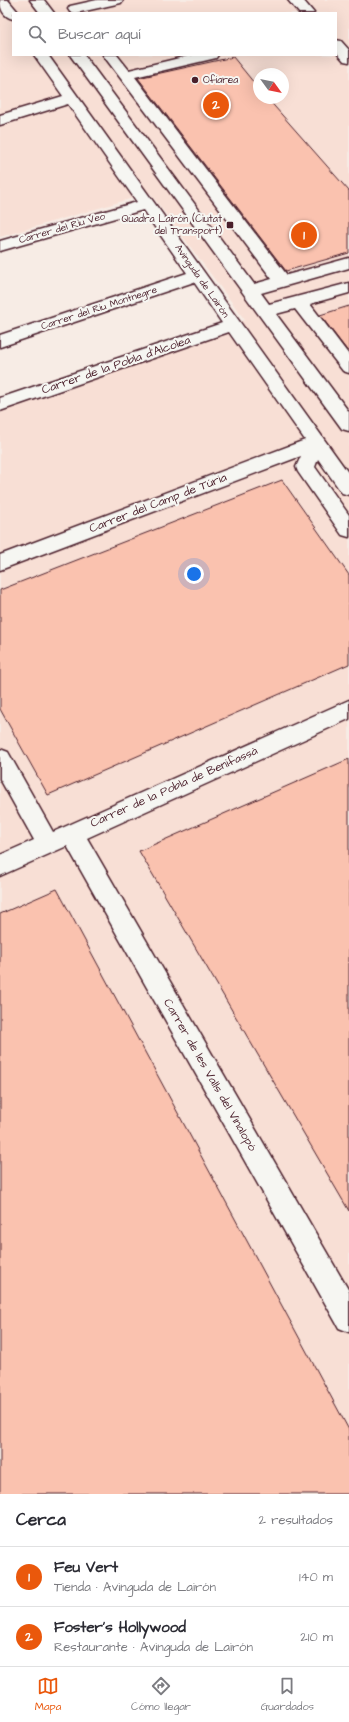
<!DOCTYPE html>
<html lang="es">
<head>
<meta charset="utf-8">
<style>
  body { margin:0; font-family:"Architects Daughter",sans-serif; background:#f2f2f3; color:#2b2b33 }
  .compass { position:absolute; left:253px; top:68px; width:36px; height:36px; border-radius:50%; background:#fff; box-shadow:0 4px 16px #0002; rotate:123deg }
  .you { position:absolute; left:194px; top:574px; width:14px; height:14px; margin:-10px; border:3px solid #fff; border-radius:50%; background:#1a73e8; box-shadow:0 0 0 6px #1a73e833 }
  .badge { display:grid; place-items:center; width:26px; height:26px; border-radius:50%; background:#ea580c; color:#fff; font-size:13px; font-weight:700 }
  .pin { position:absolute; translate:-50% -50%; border:2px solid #fff; box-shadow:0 1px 4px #0006 }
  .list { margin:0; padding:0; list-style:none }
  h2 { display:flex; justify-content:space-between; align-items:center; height:52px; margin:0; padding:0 16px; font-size:17px }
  h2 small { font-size:13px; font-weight:400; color:#7c7c81 }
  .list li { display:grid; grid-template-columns:26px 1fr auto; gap:12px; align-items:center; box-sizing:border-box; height:60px; padding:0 16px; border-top:1px solid #e1e1e2 }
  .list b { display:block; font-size:15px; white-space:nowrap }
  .list p { margin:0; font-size:13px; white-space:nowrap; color:#7c7c81 }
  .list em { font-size:13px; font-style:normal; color:#7c7c81 }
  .icon { flex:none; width:22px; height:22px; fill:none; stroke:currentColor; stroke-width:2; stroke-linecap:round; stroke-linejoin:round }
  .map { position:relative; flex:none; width:349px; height:1494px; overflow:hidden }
  .search { position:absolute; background:#fff; box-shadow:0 4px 16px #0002; left:12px; right:12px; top:12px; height:44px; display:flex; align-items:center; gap:10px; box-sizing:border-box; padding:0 14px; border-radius:0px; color:#7c7c81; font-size:15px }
  .sheet { height:172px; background:#fff }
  nav { display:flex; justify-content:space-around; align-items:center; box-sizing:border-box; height:56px; border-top:1px solid #e1e1e2; background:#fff; font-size:11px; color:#7c7c81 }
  nav a { display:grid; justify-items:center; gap:2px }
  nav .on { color:#ea580c }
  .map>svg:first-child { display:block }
  .built { fill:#f8dfd5; fill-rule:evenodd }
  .building { fill:#fac2af; stroke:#4a1f2b }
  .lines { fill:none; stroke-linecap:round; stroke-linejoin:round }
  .minor-casing { stroke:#4a1f2b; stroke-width:3 }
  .minor { fill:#f6f6f2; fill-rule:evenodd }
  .poi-dot { fill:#4a1f2b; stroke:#f6f6f2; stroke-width:1.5 }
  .labels { text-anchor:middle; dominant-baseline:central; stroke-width:4; stroke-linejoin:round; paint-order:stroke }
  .far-poi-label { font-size:10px; fill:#4a1f2b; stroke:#f6f6f2; text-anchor:start }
  .far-street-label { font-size:10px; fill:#4a1f2b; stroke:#f6f6f2 }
  .street-label { font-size:12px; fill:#4a1f2b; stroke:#f6f6f2 }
</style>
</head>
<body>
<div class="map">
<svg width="349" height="1494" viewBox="0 0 349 1494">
  <rect width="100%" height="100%" fill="#f7ece5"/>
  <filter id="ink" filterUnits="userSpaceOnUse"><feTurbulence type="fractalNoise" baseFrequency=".025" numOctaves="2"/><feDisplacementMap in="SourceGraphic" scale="8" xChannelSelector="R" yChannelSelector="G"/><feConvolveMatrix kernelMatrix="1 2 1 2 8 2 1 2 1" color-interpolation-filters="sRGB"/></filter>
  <g filter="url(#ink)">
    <path class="built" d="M0,0H349V1494H0V405L245,320L150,193L0,237ZM13,13H336V55H13ZM259,74H283V98H259Z"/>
    <path class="building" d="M233,57L259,89V98H267L349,191V253L286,271L138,78Z
      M349,306V353L320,315Z
      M282,480L349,575V664L48,795L0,709V590Z
      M349,759V1211L139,851Z
      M57,889L349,1430V1494H0V914Z"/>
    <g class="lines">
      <g class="minor-casing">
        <path id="minor" d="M0,0H8L19,13H13V19C4,17 0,9 0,0Z
          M30,0H44L54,13H40Z
          M97,0H123L121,3L76,13L70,12L68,9L70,6Z
          M288,0H303L314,13H299Z
          M336,40L341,41L349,50V62L344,61L336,52Z
          M34,55H48L349,474V495L342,493L318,459L315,467L349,515V537L342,535L298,472L296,467L301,456L0,570V555L305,440L229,332L0,411V398L222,323L194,282L0,347V335L187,273L143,210L0,251V241L137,202L68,104L0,125V115L63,96Z
          M70,55H84L254,284L272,279L103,55H117L129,70L192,55H218L216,58L135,77L287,275L349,258V268L261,293L269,304L349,283V293L310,304L349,355V373L343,371L295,309L276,314L349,412V431L342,429Z
          M349,700V719L87,838L349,1291V1332L339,1328L67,846L0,876V855L34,840L0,779V749L8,752L53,832Z"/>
      </g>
      <use href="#minor" class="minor"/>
    </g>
  </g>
  <g class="poi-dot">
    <circle cx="195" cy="80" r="4"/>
    <rect x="226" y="221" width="8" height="8" rx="2"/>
  </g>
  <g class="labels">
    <g class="far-poi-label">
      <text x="203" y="80">Ofiarea</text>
      <text x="222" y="219" text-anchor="end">Quadra Lairón (Ciutat<tspan x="222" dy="12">del Transport)</tspan></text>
    </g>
    <g class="far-street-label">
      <text transform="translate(62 228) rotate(-16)">Carrer del Riu Veo</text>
      <text transform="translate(202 281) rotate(55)">Avinguda de Lairón</text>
      <text transform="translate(99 308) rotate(-18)">Carrer del Riu Montnegre</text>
    </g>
    <g class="street-label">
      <text transform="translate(116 365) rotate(-19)">Carrer de la Pobla d'Alcolea</text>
      <text transform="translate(158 503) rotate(-21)">Carrer del Camp de Túria</text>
      <text transform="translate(174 787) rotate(-24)">Carrer de la Pobla de Benifassà</text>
      <text transform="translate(210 1075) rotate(60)">Carrer de les Valls del Vinalopó</text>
    </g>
  </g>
</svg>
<svg class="compass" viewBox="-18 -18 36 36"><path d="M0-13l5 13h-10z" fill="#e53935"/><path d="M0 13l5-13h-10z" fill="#7c7c81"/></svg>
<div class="you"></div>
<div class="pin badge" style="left:304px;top:235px">1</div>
<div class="pin badge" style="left:216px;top:105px">2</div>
<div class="search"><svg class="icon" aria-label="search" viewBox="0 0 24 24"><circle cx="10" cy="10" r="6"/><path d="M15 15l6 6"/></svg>Buscar aquí</div>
</div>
<section class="sheet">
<h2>Cerca<small>2 resultados</small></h2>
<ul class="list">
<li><span class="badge">1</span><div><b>Feu Vert</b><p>Tienda · Avinguda de Lairón</p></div><em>140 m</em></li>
<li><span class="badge">2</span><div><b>Foster's Hollywood</b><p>Restaurante · Avinguda de Lairón</p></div><em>210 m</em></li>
</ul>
</section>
<nav>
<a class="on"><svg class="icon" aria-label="map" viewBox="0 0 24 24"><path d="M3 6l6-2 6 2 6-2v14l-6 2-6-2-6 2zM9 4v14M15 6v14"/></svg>Mapa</a>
<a><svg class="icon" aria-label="directions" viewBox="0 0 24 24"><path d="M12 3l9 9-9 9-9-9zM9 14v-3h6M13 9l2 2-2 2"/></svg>Cómo llegar</a>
<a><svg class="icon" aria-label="saved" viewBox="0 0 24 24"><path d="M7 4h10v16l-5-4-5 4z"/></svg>Guardados</a>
</nav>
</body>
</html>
